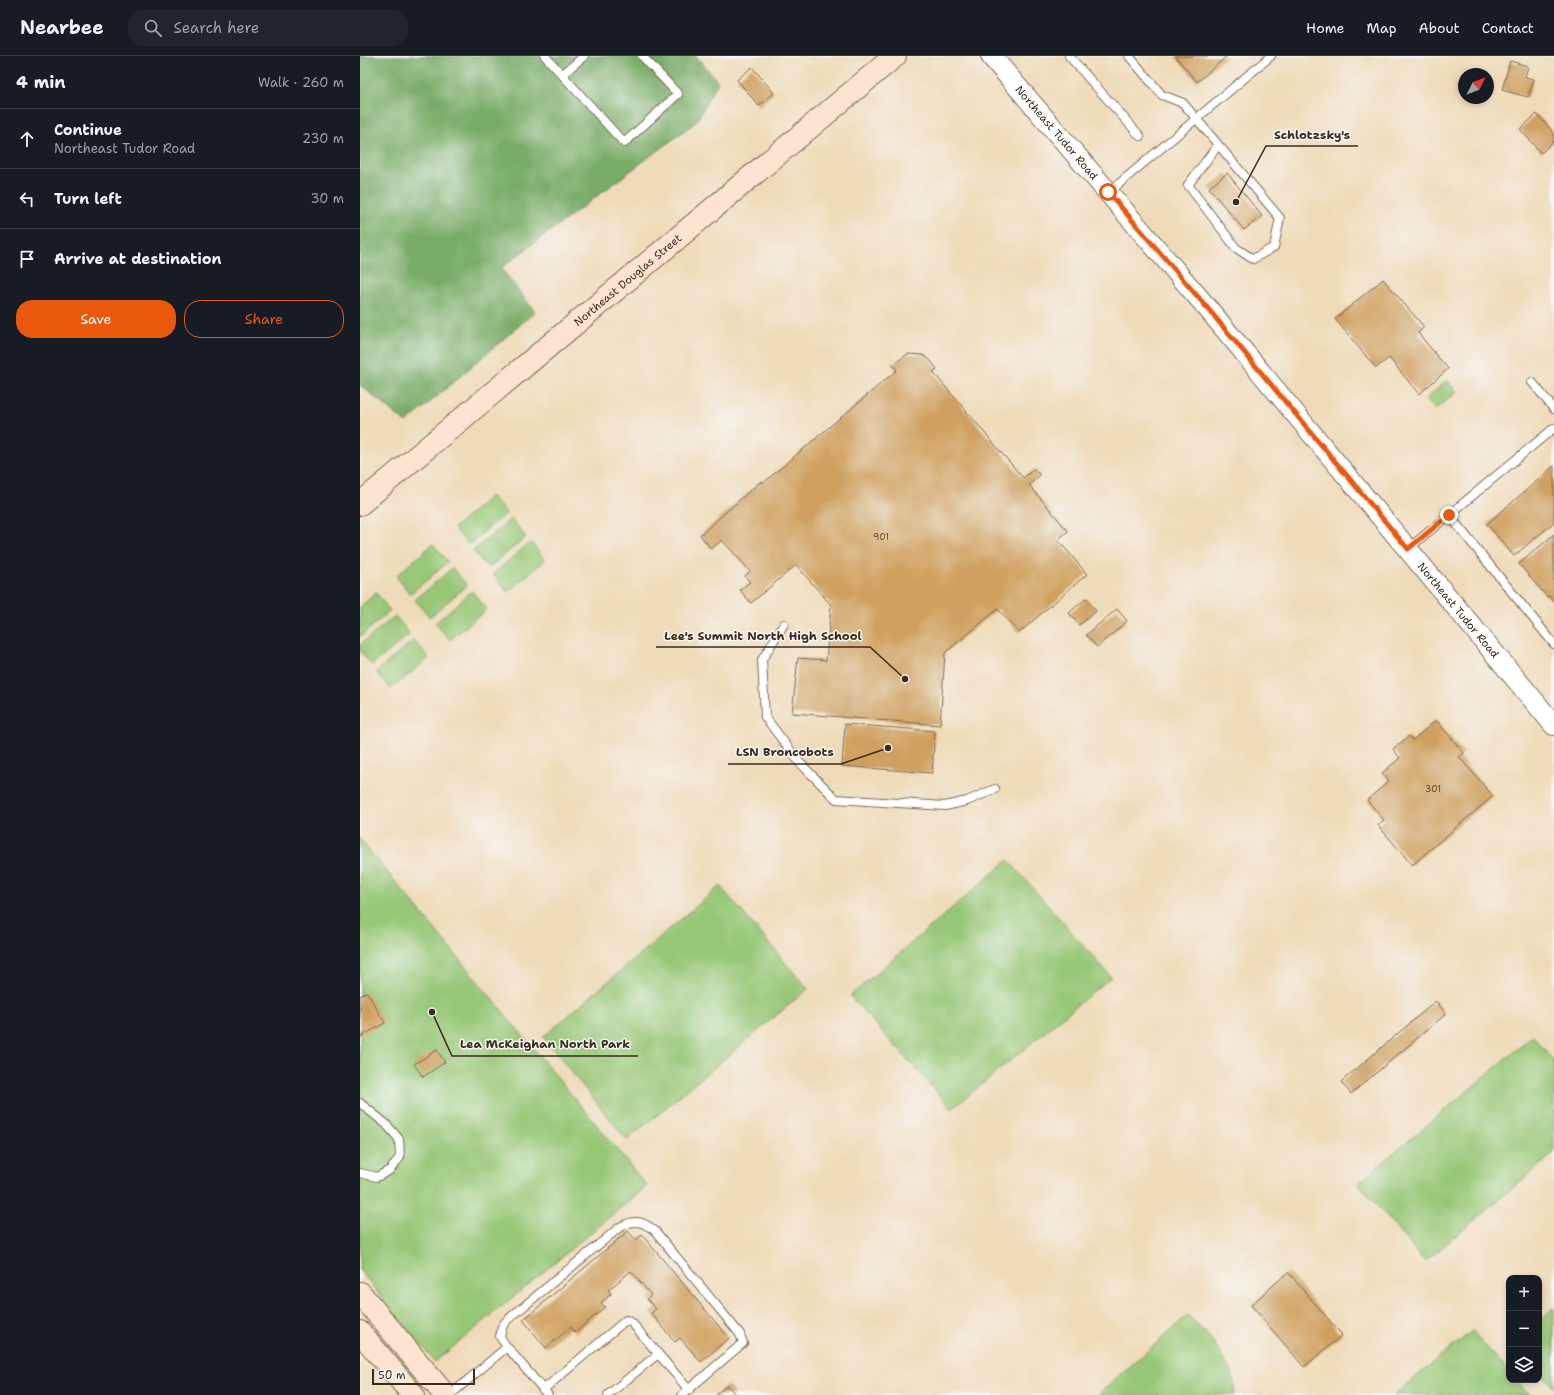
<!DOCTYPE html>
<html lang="en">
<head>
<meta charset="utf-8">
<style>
  body { margin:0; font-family:"Shantell Sans",sans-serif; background:#20242c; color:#f1f3f6 }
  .controls { position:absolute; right:12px; bottom:12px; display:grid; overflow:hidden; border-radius:8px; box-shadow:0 2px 6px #0003 }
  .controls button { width:36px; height:36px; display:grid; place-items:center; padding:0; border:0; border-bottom:1px solid #363941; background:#171b24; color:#f1f3f6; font:20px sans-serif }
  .compass { position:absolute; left:1098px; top:12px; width:36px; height:36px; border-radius:50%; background:#171b24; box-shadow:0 2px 6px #0003; rotate:48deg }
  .scale { position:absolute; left:12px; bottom:10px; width:103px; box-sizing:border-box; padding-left:4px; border:2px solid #3b2a1e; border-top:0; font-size:11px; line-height:14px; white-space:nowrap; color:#3b2a1e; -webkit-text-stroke:3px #f6f6f2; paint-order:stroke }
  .stop { position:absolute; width:12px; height:12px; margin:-9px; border:3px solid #ea580c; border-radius:50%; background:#fff }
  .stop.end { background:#ea580c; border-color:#fff; box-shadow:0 1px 4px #0008 }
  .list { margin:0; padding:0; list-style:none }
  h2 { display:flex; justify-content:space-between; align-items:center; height:52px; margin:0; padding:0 16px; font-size:17px }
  h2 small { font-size:13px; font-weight:400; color:#9ea1a6 }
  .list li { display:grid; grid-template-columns:26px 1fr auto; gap:12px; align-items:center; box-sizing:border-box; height:60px; padding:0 16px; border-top:1px solid #363941 }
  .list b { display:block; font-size:15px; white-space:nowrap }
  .list p { margin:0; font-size:13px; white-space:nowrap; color:#9ea1a6 }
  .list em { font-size:13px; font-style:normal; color:#9ea1a6 }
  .actions { display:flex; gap:8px; padding:12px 16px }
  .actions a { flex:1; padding:9px 0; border:1px solid #ea580c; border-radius:16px; text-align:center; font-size:14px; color:#ea580c }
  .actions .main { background:#ea580c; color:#fff }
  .icon { flex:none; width:22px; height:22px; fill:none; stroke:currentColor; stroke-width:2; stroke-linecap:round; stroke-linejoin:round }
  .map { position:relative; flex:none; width:1194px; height:1339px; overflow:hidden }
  header { display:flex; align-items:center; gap:24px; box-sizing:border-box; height:56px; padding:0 20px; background:#171b24; border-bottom:1px solid #363941 }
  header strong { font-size:19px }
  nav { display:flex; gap:22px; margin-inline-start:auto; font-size:14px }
  .search { width:280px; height:36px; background:#20242c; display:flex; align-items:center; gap:10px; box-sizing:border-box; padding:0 14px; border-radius:16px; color:#9ea1a6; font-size:15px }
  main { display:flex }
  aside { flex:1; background:#171b24 }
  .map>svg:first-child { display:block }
  .green { fill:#96c776; stroke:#68784a }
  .forest { fill:#78ac67; stroke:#5a6b42 }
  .building { fill:#cfa05e }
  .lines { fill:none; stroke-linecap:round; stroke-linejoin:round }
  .service-casing { stroke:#7a6854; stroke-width:10 }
  .tertiary-casing { stroke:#7a6854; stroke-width:22 }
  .secondary-casing { stroke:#7a6854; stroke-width:24 }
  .service { stroke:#fff; stroke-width:8 }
  .tertiary { stroke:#fff; stroke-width:20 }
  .secondary { stroke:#fde4d1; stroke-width:22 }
  .route { stroke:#ea580c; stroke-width:5 }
  .labels { text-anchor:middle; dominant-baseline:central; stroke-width:3; stroke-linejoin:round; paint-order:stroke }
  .number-label { font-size:9px; fill:#60482e }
  .street-label { font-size:11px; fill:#3b2a1e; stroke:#f6f6f2 }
  .leader { fill:none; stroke:#3b2a1e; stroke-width:1.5 }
  .callout-dot { fill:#3b2a1e; stroke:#f6f6f2; stroke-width:1.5 }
  .callout-label { font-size:12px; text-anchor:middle; font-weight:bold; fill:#3b2a1e; stroke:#f6f6f2; stroke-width:3; stroke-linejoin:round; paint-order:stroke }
</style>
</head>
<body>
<header>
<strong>Nearbee</strong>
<div class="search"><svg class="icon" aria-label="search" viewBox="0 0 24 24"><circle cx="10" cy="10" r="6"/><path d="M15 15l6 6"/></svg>Search here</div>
<nav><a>Home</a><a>Map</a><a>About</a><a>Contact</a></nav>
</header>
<main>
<aside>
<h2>4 min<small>Walk · 260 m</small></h2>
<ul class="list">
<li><svg class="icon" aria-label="ahead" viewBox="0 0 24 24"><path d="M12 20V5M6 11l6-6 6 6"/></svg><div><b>Continue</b><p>Northeast Tudor Road</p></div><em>230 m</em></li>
<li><svg class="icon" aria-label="left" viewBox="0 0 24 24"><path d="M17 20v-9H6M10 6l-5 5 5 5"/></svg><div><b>Turn left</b></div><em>30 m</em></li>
<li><svg class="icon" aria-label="arrive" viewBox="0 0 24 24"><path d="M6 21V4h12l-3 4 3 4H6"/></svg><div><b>Arrive at destination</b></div></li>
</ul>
<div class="actions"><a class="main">Save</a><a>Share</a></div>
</aside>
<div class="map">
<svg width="1194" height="1339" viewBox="0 0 1194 1339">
  <rect width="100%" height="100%" fill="#f6f6f2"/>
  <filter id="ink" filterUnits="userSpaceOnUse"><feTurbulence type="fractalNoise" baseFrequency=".025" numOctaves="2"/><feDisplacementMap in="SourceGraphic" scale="8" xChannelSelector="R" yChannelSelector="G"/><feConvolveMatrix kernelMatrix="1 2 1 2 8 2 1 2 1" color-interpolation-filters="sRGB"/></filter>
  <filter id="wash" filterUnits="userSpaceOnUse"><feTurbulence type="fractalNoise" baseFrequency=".012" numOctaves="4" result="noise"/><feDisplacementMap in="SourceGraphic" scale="16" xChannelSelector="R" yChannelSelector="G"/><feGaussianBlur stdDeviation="0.9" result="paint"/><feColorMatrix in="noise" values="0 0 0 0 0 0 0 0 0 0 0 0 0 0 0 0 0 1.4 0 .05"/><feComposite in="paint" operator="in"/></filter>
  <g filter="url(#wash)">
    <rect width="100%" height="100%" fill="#efdbb9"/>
    <path class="green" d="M1087,324L1097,336L1075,354L1066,343Z
      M131,440L146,457L109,489L94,472Z
      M151,463L166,481L128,512L113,495Z
      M171,486L185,504L148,536L133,518Z
      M73,488L88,506L50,538L36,520Z
      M92,512L107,529L70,561L55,544Z
      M112,535L127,553L90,584L75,567Z
      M16,537L30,555L0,581V551Z
      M35,560L50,578L12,609L0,595V589Z
      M54,584L69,602L31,633L16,616Z
      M0,783L287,1130L75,1306L0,1215Z
      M648,804L751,921L592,1053L490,940Z
      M360,830L448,933L267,1084L183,981Z
      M1173,980L1194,1005V1097L1065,1206L998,1127Z
      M1194,1252V1332L1179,1314V1265Z
      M828,1259L853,1285L873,1319L875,1339H738Z
      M1112,1275L1149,1316V1324H1156L1169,1339H1034Z"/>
    <path class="forest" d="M0,0H336L358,26L336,66L141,212L175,256L46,367L0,329Z"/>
    <g id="blocks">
      <path class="building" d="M815,0H867L837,26Z
        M1150,5L1168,10L1165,21L1174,23L1168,41L1142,34Z
        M392,11L414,37L399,50L377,24Z
        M1177,58L1194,77V85L1181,97L1160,73Z
        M867,117L902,160L884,174L849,132Z
        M1023,223L1064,271L1058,277L1088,313L1059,338L1029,302L1016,312L975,263Z
        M548,298L563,299L570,304L577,313L573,316L663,422L674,413L680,419L669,429L708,475L698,484L727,518L659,577L638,553L585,597L580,669L432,657L438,602L466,604L471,549L436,509L391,547L380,534L390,526L385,520L390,515L362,484L351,493L340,479L401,425L403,427L537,314L532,309Z
        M1194,410V466L1154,500L1127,468Z
        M1194,478V546L1189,540L1187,541L1159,508Z
        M726,542L736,555L719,569L709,557Z
        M757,553L767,565L737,591L726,579Z
        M1076,664L1104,697L1099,701L1133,740L1052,809L1018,769L1024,764L1007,744L1029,725L1022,717L1040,702L1033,693L1049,680L1053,684Z
        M485,668L575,675L572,717L482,710Z
        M7,936L25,967L0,981V940Z
        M1076,945L1086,958L991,1038L981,1026Z
        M77,994L85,1006L63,1021L54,1008Z
        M268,1175L276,1184L282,1179L369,1282L341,1306L320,1282L315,1286L291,1257L296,1253L287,1243L291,1239L271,1215L248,1234L251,1238L241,1247L245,1251L215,1277L211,1271L186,1292L163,1264Z
        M928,1216L982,1279L944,1311L891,1249Z
        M367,1329L376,1339H356Z"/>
    </g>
  </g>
  <g filter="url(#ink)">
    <use href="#blocks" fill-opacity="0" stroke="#7a6854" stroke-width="1"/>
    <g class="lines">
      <g class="service-casing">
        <path id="service" d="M185,0L264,87L318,38L282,0
          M709,0L780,80
          M769,0L802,39L823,47L920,162L914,191L893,203L876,192L828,129L858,89
          M202,19L224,0
          M749,136L911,0
          M1172,326L1194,353
          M1089,459L1194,588
          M1048,493L1194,372
          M424,568L402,604L405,661L439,706L476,743L585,750L607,745L635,733
          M0,1047L26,1068L39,1083L40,1101L30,1114L17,1121L0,1117
          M183,1334L266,1264L272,1267L329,1334
          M90,1339L147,1291
          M188,1339L147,1291L140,1281L142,1271L146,1265L260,1171C275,1163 283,1165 295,1175L380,1278L383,1287L322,1339
          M248,1339L298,1298"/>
      </g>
      <g class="tertiary-casing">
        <g id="tertiary">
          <path id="s1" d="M631,0L844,248L1194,669"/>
        </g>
      </g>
      <g class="secondary-casing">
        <g id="secondary">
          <path id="s2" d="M0,448L535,0"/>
          <path d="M0,1237L85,1339"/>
          <path d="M0,1276L53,1339"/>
        </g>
      </g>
      <use href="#service" class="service"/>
      <use href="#tertiary" class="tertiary"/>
      <use href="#secondary" class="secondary"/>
    </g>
  </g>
  <g class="lines" filter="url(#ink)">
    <path class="route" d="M748,136L844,248L1048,493L1089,459"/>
  </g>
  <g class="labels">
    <g class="number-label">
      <text x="521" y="481">901</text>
      <text x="1073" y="733">301</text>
    </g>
    <g class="street-label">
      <text stroke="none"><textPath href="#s1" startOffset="101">Northeast Tudor Road</textPath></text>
      <text stroke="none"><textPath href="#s2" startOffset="349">Northeast Douglas Street</textPath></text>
      <text stroke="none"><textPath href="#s1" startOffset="725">Northeast Tudor Road</textPath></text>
    </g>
  </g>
  <path class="leader" d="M876 146L906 90H998M545 623L510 591H296M528 692L481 708H368M72 956L92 1000H278"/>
  <g class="callout-dot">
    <circle cx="876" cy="146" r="4"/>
    <circle cx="545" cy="623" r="4"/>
    <circle cx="528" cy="692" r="4"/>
    <circle cx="72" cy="956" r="4"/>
  </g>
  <g class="callout-label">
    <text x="952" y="83">Schlotzsky's</text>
    <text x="403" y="584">Lee's Summit North High School</text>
    <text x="425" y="700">LSN Broncobots</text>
    <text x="185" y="992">Lea McKeighan North Park</text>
  </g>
</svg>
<div class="controls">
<button>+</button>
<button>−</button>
<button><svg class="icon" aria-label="layers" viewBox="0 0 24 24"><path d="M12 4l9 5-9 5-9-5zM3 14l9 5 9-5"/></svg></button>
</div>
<svg class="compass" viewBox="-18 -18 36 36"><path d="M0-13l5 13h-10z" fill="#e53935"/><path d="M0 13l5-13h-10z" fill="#9ea1a6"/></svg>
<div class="scale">50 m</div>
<div class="stop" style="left:748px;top:136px"></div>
<div class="stop end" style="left:1089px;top:459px"></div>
</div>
</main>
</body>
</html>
